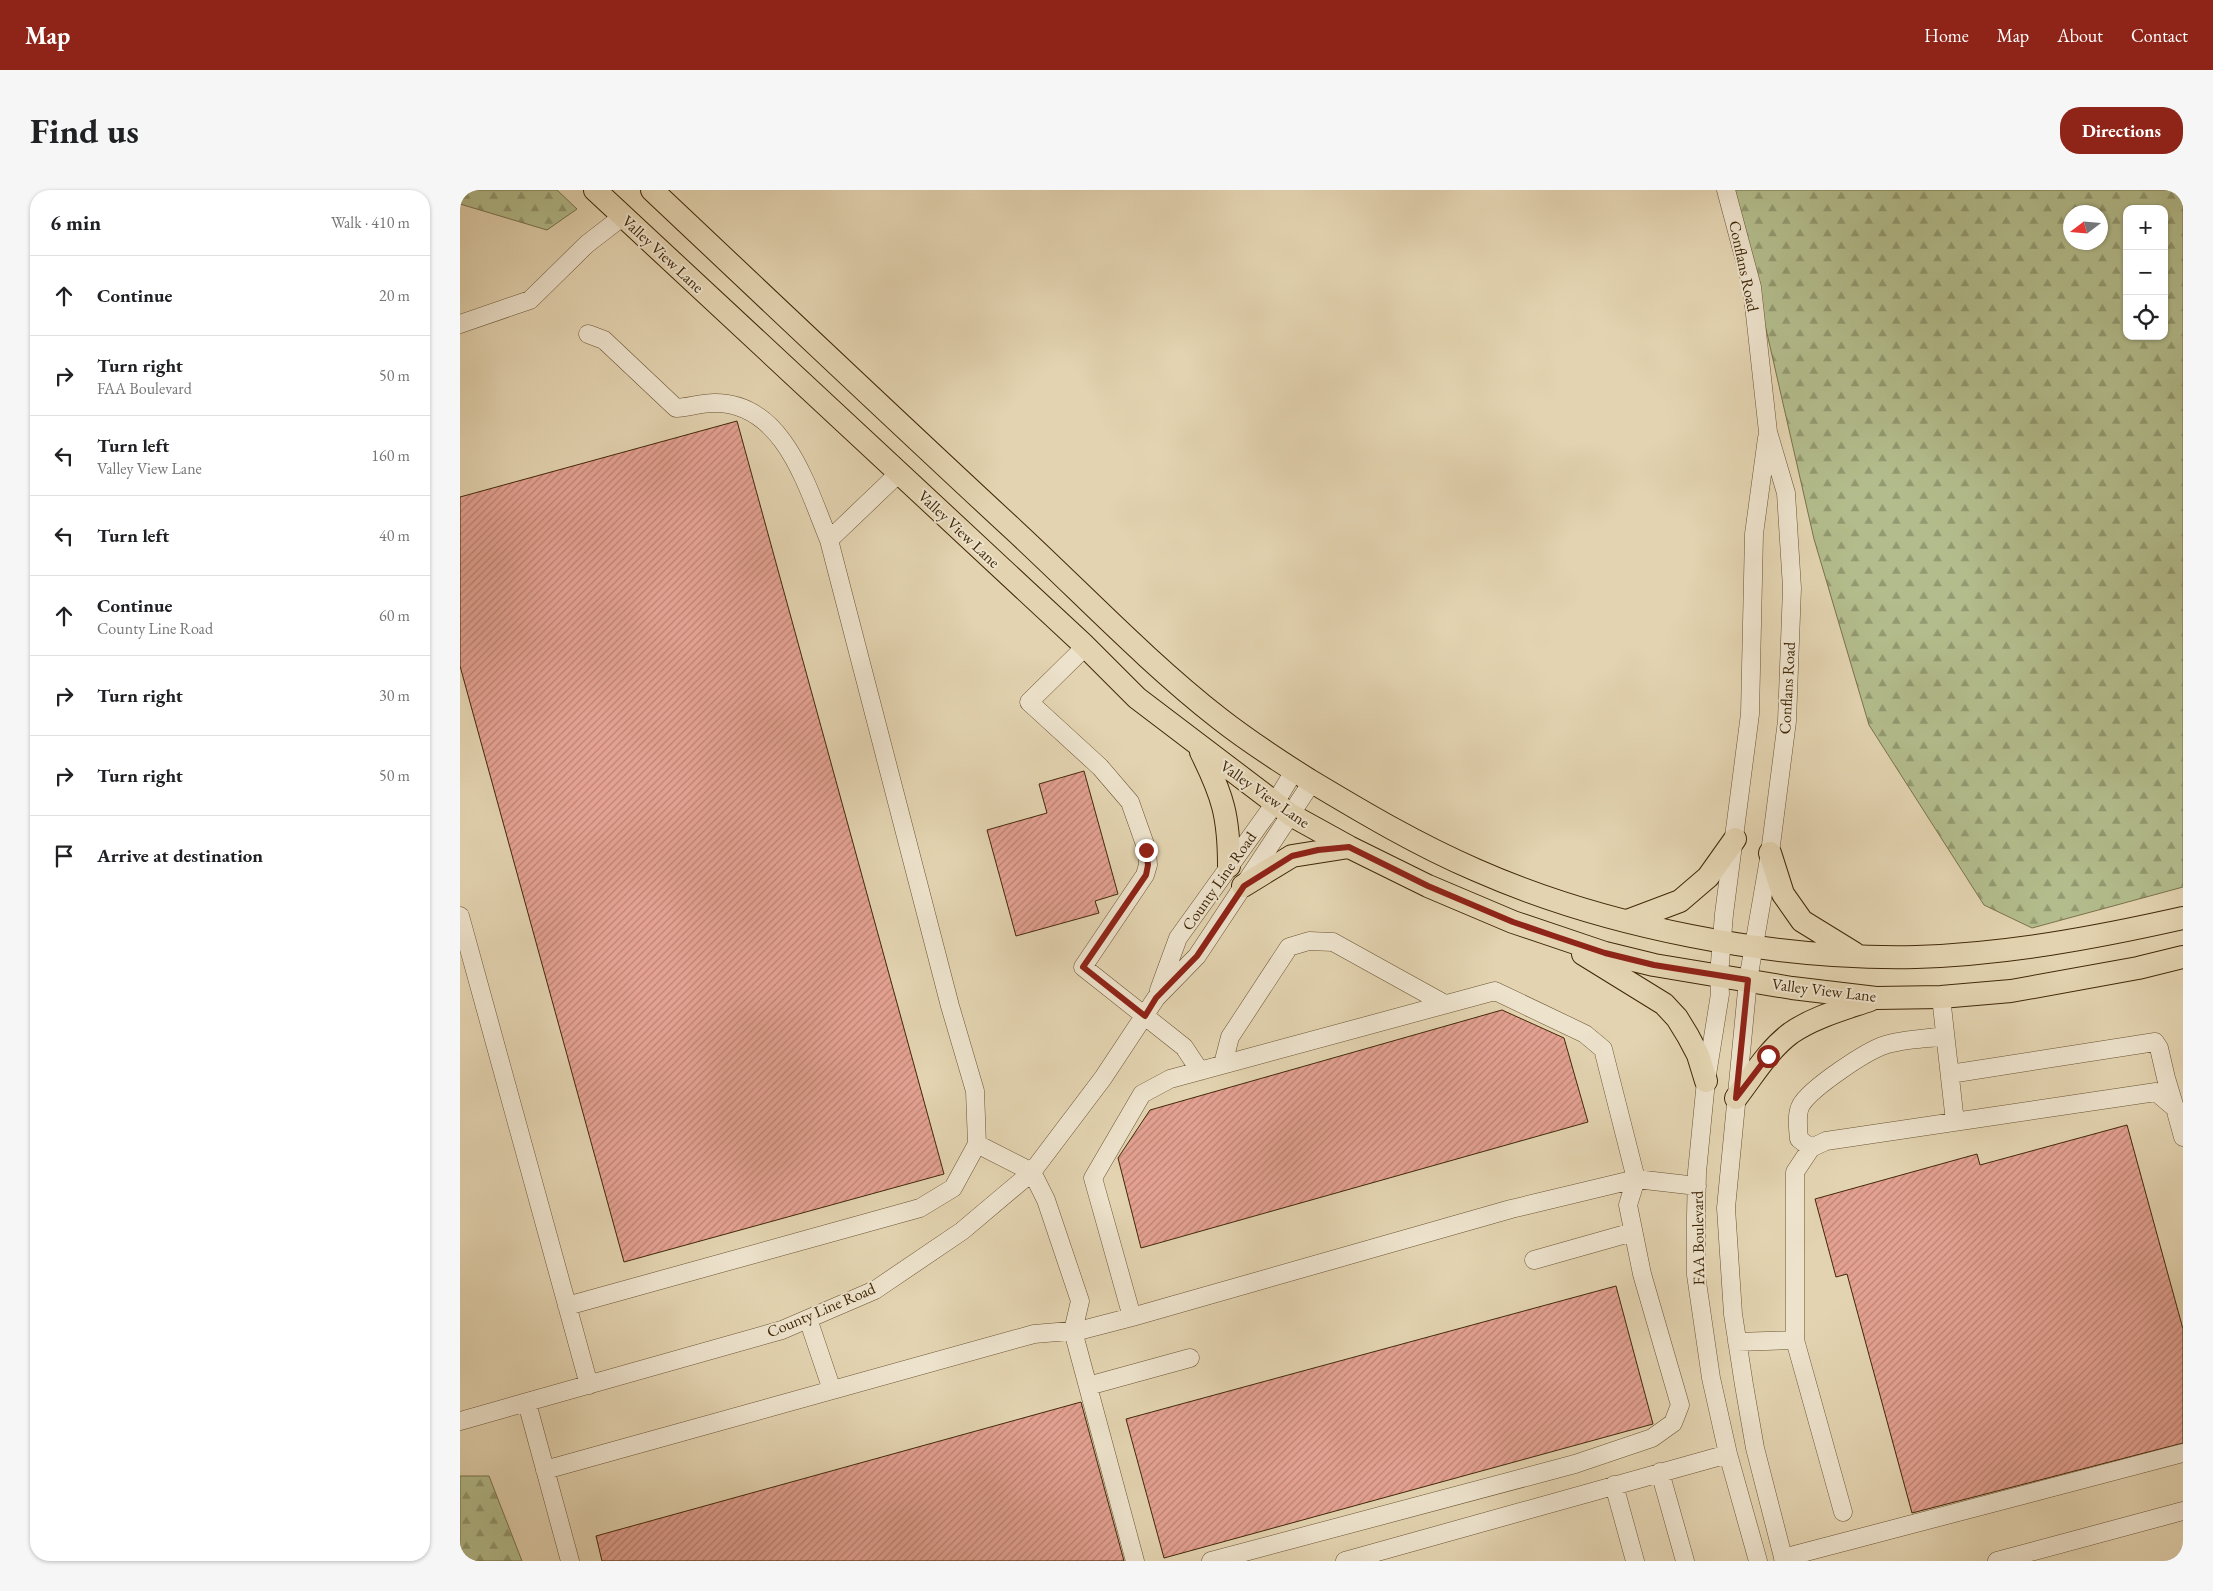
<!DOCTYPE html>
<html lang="en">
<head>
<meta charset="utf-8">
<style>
  body { margin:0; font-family:"EB Garamond",serif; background:#f6f6f6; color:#202124 }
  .controls { position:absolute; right:15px; top:15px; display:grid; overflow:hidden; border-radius:10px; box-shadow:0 1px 4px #0004 }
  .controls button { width:45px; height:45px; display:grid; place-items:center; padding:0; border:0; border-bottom:1px solid #e0e0e0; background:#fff; color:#202124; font:25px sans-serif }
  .compass { position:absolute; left:1603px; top:15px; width:45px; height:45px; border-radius:50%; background:#fff; box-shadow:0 1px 4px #0004; rotate:254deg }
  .stop { position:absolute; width:15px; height:15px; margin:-11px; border:4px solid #8f2418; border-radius:50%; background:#fff }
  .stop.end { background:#8f2418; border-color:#fff; box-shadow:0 1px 5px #0008 }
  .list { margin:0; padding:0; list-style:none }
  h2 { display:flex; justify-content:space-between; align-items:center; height:65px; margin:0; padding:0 20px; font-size:21px }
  h2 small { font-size:16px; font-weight:400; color:#757577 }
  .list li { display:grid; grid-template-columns:32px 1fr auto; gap:15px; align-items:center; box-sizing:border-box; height:80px; padding:0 20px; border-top:1px solid #e0e0e0 }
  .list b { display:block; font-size:19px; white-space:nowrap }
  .list p { margin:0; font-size:16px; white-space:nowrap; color:#757577 }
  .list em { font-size:16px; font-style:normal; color:#757577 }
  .icon { flex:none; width:28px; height:28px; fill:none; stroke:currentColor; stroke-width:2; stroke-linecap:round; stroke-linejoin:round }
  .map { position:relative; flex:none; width:1723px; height:1371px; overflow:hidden; border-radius:20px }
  header { display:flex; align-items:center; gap:30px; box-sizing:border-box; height:70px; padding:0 25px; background:#8f2418; color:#fff }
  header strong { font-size:24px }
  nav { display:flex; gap:28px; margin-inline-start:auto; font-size:18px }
  .intro { display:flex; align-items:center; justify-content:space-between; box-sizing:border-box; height:120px; padding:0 30px }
  h1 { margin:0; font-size:35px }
  .button { padding:12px 22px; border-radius:20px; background:#8f2418; color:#fff; font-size:18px; font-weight:700 }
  main { display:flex; gap:30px; padding:0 30px }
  aside { flex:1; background:#fff; border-radius:20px; box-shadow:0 1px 4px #0004 }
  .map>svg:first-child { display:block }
  .forest { fill:url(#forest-firs); stroke:#7a724a; fill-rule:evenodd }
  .building { fill:url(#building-hatch); stroke:#412807 }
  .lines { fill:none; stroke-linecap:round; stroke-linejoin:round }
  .minor-casing { stroke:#6a5331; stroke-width:19 }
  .major-casing { stroke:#412807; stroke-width:24 }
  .minor { stroke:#ede2cc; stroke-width:18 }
  .major { stroke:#e3d3b0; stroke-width:22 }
  .route { stroke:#8f2418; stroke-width:6 }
  .labels { text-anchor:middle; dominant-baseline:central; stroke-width:4; stroke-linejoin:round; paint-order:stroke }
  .street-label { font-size:16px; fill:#412807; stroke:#ede2cc }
</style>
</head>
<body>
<header>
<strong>Map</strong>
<nav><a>Home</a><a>Map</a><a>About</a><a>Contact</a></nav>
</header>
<div class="intro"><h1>Find us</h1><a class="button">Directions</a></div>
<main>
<aside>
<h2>6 min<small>Walk · 410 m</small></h2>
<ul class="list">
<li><svg class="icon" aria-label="ahead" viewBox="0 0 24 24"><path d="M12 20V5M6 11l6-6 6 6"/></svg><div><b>Continue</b></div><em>20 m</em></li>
<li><svg class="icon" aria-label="right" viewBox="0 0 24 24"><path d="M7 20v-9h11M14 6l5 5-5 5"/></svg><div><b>Turn right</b><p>FAA Boulevard</p></div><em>50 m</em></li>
<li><svg class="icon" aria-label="left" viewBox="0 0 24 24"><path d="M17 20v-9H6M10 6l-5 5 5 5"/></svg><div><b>Turn left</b><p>Valley View Lane</p></div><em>160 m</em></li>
<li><svg class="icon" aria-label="left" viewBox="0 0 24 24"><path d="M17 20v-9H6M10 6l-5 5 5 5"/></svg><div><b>Turn left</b></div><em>40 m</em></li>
<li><svg class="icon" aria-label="ahead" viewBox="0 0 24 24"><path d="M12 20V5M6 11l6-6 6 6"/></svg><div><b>Continue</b><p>County Line Road</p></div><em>60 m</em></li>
<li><svg class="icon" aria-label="right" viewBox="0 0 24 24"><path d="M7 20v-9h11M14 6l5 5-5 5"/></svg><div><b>Turn right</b></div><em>30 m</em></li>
<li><svg class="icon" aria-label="right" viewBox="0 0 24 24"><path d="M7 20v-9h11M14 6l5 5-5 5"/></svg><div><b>Turn right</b></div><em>50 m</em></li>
<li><svg class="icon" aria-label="arrive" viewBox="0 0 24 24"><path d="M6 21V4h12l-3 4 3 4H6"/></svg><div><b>Arrive at destination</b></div></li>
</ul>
</aside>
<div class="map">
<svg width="1723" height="1371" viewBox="0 0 1723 1371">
  <defs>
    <pattern id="forest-firs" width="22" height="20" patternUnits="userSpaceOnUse" patternTransform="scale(1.25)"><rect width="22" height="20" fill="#b3bc8c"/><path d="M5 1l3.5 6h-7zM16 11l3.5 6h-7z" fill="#939970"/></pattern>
    <pattern id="building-hatch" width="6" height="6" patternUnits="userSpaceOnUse" patternTransform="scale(1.25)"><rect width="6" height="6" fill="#e4a192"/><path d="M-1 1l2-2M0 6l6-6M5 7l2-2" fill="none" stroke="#ba8375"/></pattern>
  </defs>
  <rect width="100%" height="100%" fill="#e3d3b0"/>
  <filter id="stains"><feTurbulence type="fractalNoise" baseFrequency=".004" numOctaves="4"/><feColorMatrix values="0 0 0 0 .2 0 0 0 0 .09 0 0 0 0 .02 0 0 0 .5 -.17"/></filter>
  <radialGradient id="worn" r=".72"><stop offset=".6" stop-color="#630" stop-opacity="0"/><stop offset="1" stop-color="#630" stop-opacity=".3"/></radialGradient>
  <path class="forest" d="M0,0H97L117,19L87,40L0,14Z
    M1264,0H1723V697L1572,738L1524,715L1409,535L1354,349L1298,104ZM1667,19H1704V146H1667ZM1610,22H1640V52H1610Z
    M0,1286H29L62,1371H0Z"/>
  <path class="building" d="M277,231L484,984L164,1072L0,476V307Z
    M624,581L658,704L635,711L639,723L556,746L527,640L587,623L579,594Z
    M1042,820L1104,848L1128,932L681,1058L658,968L690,920Z
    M1667,935L1723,1139V1253L1452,1323L1387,1084L1376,1087L1355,1009L1517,964L1520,975Z
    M1156,1096L1193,1234L704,1368L666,1229Z
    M621,1212L664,1371H142L136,1346Z"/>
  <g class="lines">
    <g class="minor-casing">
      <path id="minor" d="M1266,0L1292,97L1308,242L1326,303L1332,398L1327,531L1310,663L1288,790L1266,1018L1273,1124L1284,1195L1295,1258L1324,1371
        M0,134L70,110L127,54L162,27
        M128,144L144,150L216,218C229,217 242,213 254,213C324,212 347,297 369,350
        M439,283L369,350L490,816L515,901L517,954
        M626,456L569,512L640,577L670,612L687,660L688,675L685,685L623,777L724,857L740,881
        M0,726L129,1195
        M699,800L718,748L815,613L834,581
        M1481,807L1495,932
        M763,874L770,847L829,757L849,751L873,752L985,814
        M1490,884L1695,852L1699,858L1706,888L1715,918
        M1351,958L1339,949C1338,938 1336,924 1341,915C1351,898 1406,861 1425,855C1443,849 1466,849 1485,846
        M1074,1070L1173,1042
        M107,1116L460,1018L493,998L517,954L572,982L586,1010L620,1111L613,1141L675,1371
        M672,1127L633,988L682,904L710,889L1035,801L1125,844L1143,859L1176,989L1168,1015L1182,1084L1220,1215L1213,1233L1192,1248L1115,1274L751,1371
        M348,1129L372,1200
        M1277,1152L1335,1150
        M628,1196L730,1168
        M67,1213L110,1371
        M0,1231L322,1140L415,1100L502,1041L572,982L643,888L696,808L737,766L852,592
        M85,1280L574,1144L622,1140L672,1127L1051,1019L1176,989L1237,996
        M1200,1282L1225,1371
        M1154,1295L1175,1371
        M1383,1322L1335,1150V982L1351,958L1366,951L1696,902L1715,918L1723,947
        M1323,1368L1723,1263
        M885,1371L1268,1264
        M1298,1371L1268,1264L1251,1188L1236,1085V1026L1237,982L1246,891L1260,804L1259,785L1264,724L1290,524L1294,344L1307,248
        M1537,1371L1723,1321"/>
    </g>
    <g class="major-casing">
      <path id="major" d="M135,0L623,454L677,508L831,625L889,657L968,696L1053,732L1145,763L1194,775L1332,798L1416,808L1481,807L1551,801L1678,778L1723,767
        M192,0C313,114 433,228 554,340C622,403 687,472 760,529C788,551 819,571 849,590C904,623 958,655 1016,680C1145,737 1314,770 1456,767C1547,764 1634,748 1723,728
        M741,562C763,606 769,627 769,676
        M1310,663L1323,704L1342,731L1394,763
        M783,696L832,666L889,657
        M1167,731L1220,711L1248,687L1275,649
        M1123,764L1204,814L1217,828L1228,846L1238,865L1246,891
        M1276,908C1293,886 1308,860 1331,843C1354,827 1384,819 1410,810"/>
    </g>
    <use href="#minor" class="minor"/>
    <use href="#major" class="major"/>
  </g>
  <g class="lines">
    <path class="route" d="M686,660L688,675L686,685L623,777L685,826L696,808L737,766L784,696L832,666L858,660L889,657L968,696L1053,732L1094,746L1145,763L1194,775L1288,790L1276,908L1308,866"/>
  </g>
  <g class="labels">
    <g class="street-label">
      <text transform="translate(203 64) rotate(43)">Valley View Lane</text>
      <text transform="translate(1284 76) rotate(78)">Conflans Road</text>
      <text transform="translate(499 339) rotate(43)">Valley View Lane</text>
      <text transform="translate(1327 498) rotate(-87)">Conflans Road</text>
      <text transform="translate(805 604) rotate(35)">Valley View Lane</text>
      <text transform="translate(759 691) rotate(-55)">County Line Road</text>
      <text transform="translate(1364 800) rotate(7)">Valley View Lane</text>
      <text transform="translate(1238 1048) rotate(-91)">FAA Boulevard</text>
      <text transform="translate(361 1120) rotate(-23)">County Line Road</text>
    </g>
  </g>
  <rect width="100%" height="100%" filter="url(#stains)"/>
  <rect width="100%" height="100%" fill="url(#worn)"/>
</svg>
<div class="controls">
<button>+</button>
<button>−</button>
<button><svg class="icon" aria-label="locate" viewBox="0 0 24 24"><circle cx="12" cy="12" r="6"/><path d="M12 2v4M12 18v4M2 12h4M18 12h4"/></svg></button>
</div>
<svg class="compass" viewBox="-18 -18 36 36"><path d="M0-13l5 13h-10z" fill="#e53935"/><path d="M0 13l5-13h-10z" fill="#757577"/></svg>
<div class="stop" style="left:1308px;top:866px"></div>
<div class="stop end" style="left:686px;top:660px"></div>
</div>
</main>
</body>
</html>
